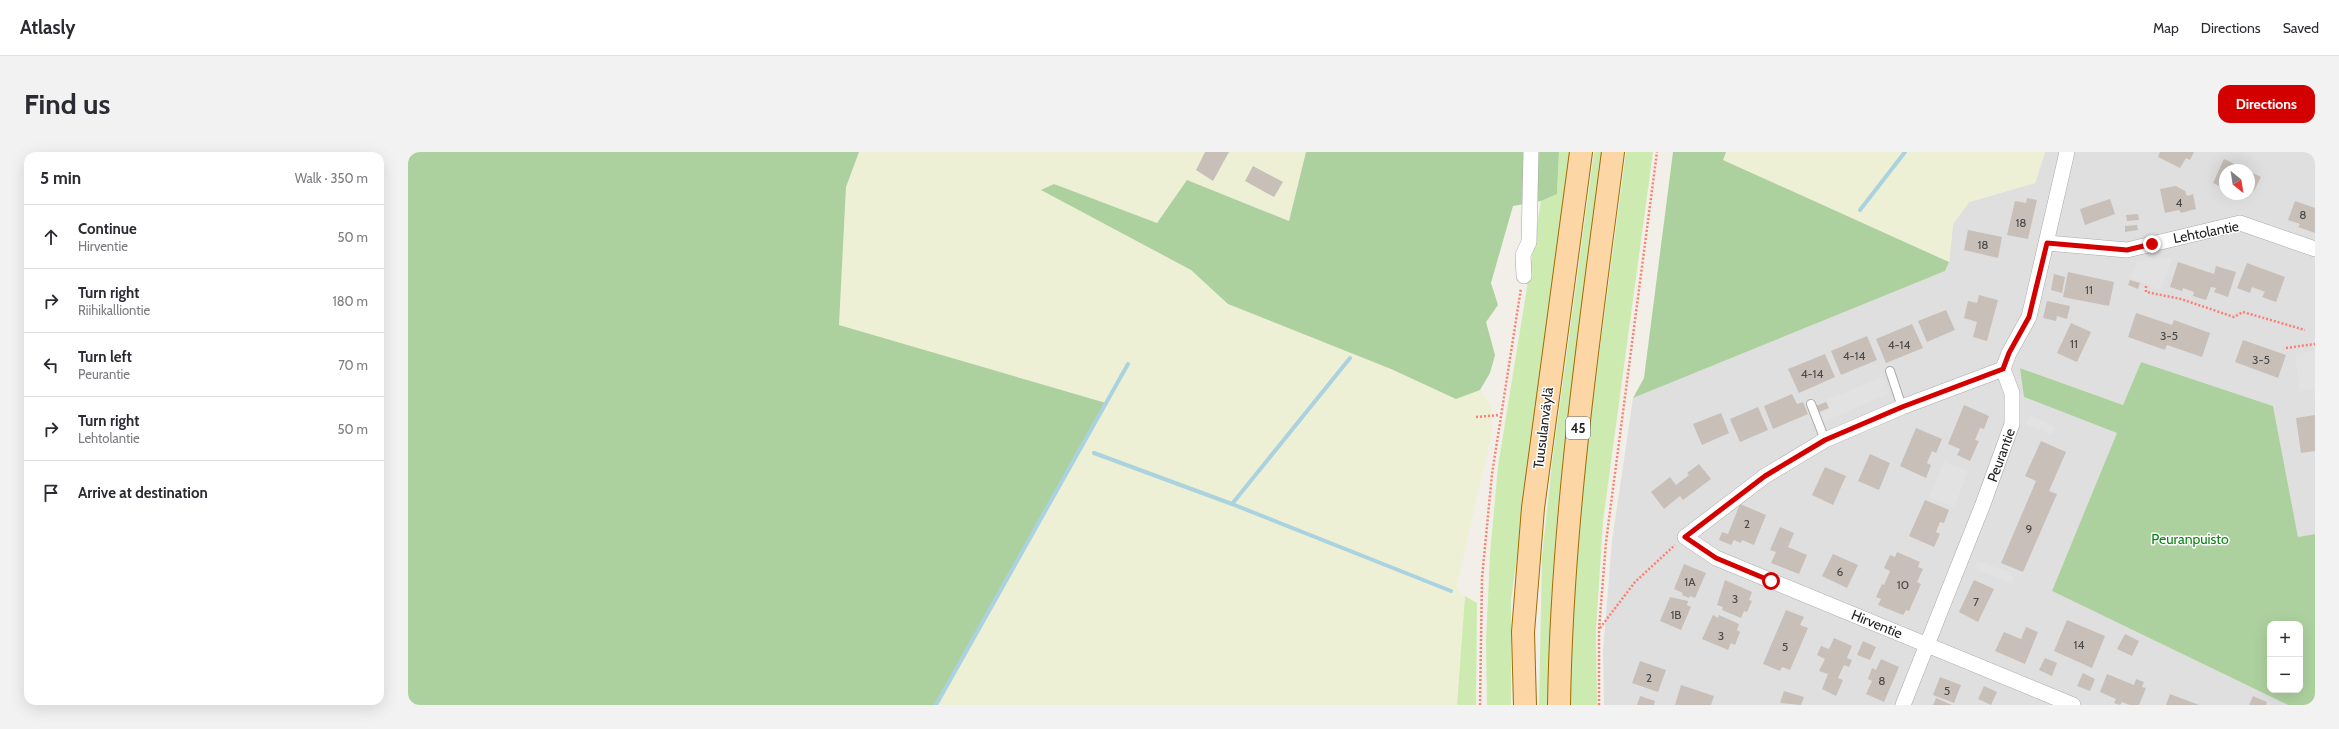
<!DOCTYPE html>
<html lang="en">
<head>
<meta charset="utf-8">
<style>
  body { margin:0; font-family:Cabin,sans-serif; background:#f2f2f3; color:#2b2b33 }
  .controls { position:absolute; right:12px; bottom:12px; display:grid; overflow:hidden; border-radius:8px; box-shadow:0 4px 16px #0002 }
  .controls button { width:36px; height:36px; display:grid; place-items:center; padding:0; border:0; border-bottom:1px solid #e1e1e2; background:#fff; color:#2b2b33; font:20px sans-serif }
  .compass { position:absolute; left:1811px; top:12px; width:36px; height:36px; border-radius:50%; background:#fff; box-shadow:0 4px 16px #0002; rotate:150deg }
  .stop { position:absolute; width:12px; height:12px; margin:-9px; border:3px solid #d40000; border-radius:50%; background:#fff }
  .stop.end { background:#d40000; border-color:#fff; box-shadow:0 1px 4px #0008 }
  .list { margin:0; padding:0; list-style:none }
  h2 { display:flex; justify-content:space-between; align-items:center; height:52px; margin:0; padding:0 16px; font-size:17px }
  h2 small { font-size:13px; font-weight:400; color:#7c7c81 }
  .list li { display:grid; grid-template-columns:26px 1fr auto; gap:12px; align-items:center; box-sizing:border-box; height:64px; padding:0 16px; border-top:1px solid #e1e1e2 }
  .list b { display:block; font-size:15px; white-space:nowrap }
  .list p { margin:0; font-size:13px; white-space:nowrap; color:#7c7c81 }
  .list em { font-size:13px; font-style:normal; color:#7c7c81 }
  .icon { flex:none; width:22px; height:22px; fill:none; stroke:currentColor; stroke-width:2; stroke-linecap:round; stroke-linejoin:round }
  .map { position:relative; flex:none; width:1907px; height:553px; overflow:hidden; border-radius:12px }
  header { display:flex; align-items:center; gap:24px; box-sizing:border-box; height:56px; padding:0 20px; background:#fff; border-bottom:1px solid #e1e1e2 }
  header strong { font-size:19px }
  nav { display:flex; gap:22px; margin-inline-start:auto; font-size:14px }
  .intro { display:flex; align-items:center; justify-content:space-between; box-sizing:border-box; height:96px; padding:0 24px }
  h1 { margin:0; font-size:28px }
  .button { padding:10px 18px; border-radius:12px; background:#d40000; color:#fff; font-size:14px; font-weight:700 }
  main { display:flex; gap:24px; padding:0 24px }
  aside { flex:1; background:#fff; border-radius:12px; box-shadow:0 4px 16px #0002 }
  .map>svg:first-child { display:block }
  .residential { fill:#e0dfdf; fill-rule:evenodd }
  .farmland { fill:#eef0d5 }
  .grass { fill:#cdebb0 }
  .forest { fill:#add19e; fill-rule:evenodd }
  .parking { fill:#e2e2e2 }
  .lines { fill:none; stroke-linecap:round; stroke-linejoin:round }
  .stream { stroke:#aad3df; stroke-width:4 }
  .building { fill:#c7bfb8 }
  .lane-casing { stroke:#a9a9a9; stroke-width:10 }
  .street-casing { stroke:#a9a9a9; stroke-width:16 }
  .primary-casing { stroke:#a06b00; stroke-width:24 }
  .path { stroke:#fa8072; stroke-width:2.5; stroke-dasharray:2 2; stroke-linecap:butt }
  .lane { stroke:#fff; stroke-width:8 }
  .street { stroke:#fff; stroke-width:15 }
  .primary { stroke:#fcd6a4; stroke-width:22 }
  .route { stroke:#d40000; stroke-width:5 }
  .labels { text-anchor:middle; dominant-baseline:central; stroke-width:3; stroke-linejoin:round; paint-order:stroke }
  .number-label { font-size:12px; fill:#4b4948 }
  .shield { fill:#fff; stroke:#646464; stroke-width:1 }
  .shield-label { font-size:13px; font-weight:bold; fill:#222 }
  .street-label { font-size:14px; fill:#222; stroke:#fff }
  .park-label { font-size:14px; fill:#0c8416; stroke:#fff }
</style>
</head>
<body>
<header>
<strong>Atlasly</strong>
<nav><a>Map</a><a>Directions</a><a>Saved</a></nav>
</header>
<div class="intro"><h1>Find us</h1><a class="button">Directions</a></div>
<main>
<aside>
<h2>5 min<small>Walk · 350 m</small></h2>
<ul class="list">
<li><svg class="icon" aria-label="ahead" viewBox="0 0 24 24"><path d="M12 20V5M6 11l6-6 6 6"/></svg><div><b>Continue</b><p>Hirventie</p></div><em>50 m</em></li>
<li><svg class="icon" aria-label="right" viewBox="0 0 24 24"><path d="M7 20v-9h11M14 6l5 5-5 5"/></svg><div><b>Turn right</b><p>Riihikalliontie</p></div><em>180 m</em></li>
<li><svg class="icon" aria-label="left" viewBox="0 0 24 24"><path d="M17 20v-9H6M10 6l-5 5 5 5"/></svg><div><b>Turn left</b><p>Peurantie</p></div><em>70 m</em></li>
<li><svg class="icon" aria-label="right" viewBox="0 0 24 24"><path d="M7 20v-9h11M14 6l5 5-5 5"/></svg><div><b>Turn right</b><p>Lehtolantie</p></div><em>50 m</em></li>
<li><svg class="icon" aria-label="arrive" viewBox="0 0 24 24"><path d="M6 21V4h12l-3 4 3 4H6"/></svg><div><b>Arrive at destination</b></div></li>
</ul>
</aside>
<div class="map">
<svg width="1907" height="553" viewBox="0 0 1907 553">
  <rect width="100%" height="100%" fill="#f2efe9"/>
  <path class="residential" d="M1637,0H1907V382L1890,385L1865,254L1733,210L1715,253L1613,216L1616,245L1710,281L1644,439L1880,553H1196L1195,499L1204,389L1225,246L1537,119L1541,110L1545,72L1561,50L1627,31ZM1817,18H1841V42H1817Z"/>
  <path class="farmland" d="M451,0H898L881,69L779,28L749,71L646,32L634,38L783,118L820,152L983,217L1048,247L1072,238L1083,252L1084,281L1049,433L1053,443L1057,444L1049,553H528L698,251L431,173L438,35Z
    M1318,0H1637L1627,31L1561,50L1545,72L1541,110L1314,8Z"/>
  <path class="grass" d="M1151,0H1165L1103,448V553H1079L1078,489L1082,402L1090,314L1133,49L1149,42Z
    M1186,0H1197C1172,183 1139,368 1141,553H1131L1134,405L1144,311Z
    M1218,0H1245L1195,369L1188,478L1189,553H1161L1167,425L1174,331Z
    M1057,444L1069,451L1068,553H1049Z"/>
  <path class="forest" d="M0,0H451L438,35L431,173L698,251L528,553H0Z
    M898,0H1151L1149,42L1133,49L1105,54L1083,131L1090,153L1078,170L1087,203L1082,221L1072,238L1048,247L983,217L820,152L783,118L633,38L646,32L749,71L779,28L881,69Z
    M1265,0H1318L1315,8L1541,110L1537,119L1225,246L1236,226Z
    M1733,210L1865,254L1890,385L1907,382V553H1880L1644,439L1709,281L1616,245L1612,216L1715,253ZM1862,472H1892V538H1862Z"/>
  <path class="parking" d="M1764,106L1753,138L1723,126L1729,109Z
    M1907,199V244L1906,237L1892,239L1887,201Z
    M1475,225L1482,241L1415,270L1412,262L1422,257L1418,248Z
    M1622,263L1648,275L1644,283L1618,272Z
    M1536,310L1560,320L1546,355L1521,345Z
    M1567,408L1604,421L1605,432L1569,418Z"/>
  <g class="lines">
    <path class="stream" d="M1452,58L1497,0
      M686,301L824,352L1043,439
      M824,352L942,206
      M528,553L720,212"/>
  </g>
  <path class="building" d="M797,0H821L805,29L788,18Z
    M1752,0H1786L1782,8L1778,6L1772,16L1750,5Z
    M1816,7L1839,18H1817V37L1805,31Z
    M845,14L875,30L866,45L837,29Z
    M1841,19L1853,25L1846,39L1841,37Z
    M1768,34L1777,39L1779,44L1785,42L1788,57L1773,61L1771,58L1757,61L1752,37Z
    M1619,46L1629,48L1620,87L1599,83L1607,49L1618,51Z
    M1702,47L1707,62L1677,73L1672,57Z
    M1887,49L1907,56V81L1890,75L1892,72L1880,68Z
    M1730,62L1731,68L1719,69L1718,63Z
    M1729,73L1730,78L1717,80V74Z
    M1560,78L1594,85L1590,106L1556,98Z
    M1770,110L1806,122L1808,114L1828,120L1820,145L1806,140L1808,136L1803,135L1798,148L1785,144L1786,140L1775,136L1774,139L1762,135Z
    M1839,111L1877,125L1868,150L1854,145L1857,140L1844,135L1842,141L1829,136Z
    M1660,120L1706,130L1701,154L1655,145Z
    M1646,122L1657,125L1654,141L1643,138Z
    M1722,128L1732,131L1730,137L1720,133Z
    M1571,143L1590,148L1579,189L1565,185L1569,170L1556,166L1560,149L1569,151Z
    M1639,149L1662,154L1659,167L1649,164L1648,169L1635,166Z
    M1538,158L1547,178L1519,190L1510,169Z
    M1728,161L1764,173L1766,168L1802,181L1794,205L1759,193L1757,198L1720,185Z
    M1663,171L1683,180L1669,210L1649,201Z
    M1504,172L1515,196L1478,211L1468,187Z
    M1459,184L1469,208L1433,223L1423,199Z
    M1835,188L1878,203L1870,226L1827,210Z
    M1417,202L1427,225L1391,241L1380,217Z
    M1384,242L1389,252L1395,250L1400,262L1365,277L1356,254Z
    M1418,250L1421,256L1411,260L1408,254Z
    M1556,253L1581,264L1576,277L1572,276L1567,288L1571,289L1562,309L1549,303L1552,297L1540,292Z
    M1350,255L1360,278L1332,290L1322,267Z
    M1313,261L1321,281L1294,293L1285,272Z
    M1907,263V299L1893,301L1888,266Z
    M1508,276L1534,287L1528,301L1524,299L1519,311L1523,313L1518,326L1492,314Z
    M1633,289L1658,300L1641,339L1649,342L1615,420L1593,411L1628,329L1617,324Z
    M1462,302L1482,311L1471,338L1450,329Z
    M1291,312L1303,327L1275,348L1272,344L1256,357L1243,340L1262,325L1268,333L1281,323L1279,321Z
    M1417,315L1438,324L1425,353L1404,343Z
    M1517,348L1541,358L1536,371L1532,370L1528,380L1532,382L1526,395L1501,384Z
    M1332,352L1358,363L1346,393L1334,388L1333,391L1326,388L1323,393L1311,388L1314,380L1320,382Z
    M1372,375L1386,381L1380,395L1399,403L1391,422L1363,411L1368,400L1362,398Z
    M1489,400L1512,410L1510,415L1515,417L1509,430L1513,432L1501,459L1498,458L1495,463L1470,453L1473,447L1468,445L1474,432L1476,433L1482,419L1476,416L1482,403L1487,405Z
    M1425,402L1450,413L1439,436L1414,424Z
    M1276,412L1298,421L1287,446L1282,444L1281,446L1274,443L1275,441L1266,437Z
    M1317,428L1344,440L1341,448L1344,449L1339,460L1336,459L1333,466L1314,458L1315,455L1309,453Z
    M1566,428L1586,437L1570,470L1551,460Z
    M1262,445L1280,449L1279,453L1283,455L1273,478L1252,469Z
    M1378,458L1396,465L1392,473L1400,476L1382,518L1374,515L1372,519L1355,512Z
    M1305,463L1310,466L1311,463L1331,472L1329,478L1332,480L1327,493L1323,491L1320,498L1294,487Z
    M1659,468L1697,484L1684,516L1646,499Z
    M1618,475L1630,480L1617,512L1587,499L1596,480L1613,487Z
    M1717,482L1731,489L1724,504L1709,497Z
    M1426,486L1444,494L1439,506L1444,508L1441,515L1436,513L1430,526L1435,528L1428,544L1414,537L1420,522L1411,519L1417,507L1409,503L1413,494L1421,497Z
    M1455,489L1468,495L1462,508L1449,503Z
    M1637,506L1649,511L1644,524L1631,518Z
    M1473,507L1491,515L1476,550L1458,542L1464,529L1460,527L1464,516L1468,518Z
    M1232,509L1258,518L1250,540L1224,531Z
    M1675,521L1687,527L1682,539L1669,534Z
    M1699,522L1726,533L1728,527L1736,530L1734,535L1738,536L1731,553H1722L1714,550L1712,553L1706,551L1708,547L1692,540Z
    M1532,525L1553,533L1546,551L1525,543Z
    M1273,533L1306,544L1303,553H1267Z
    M1576,534L1589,540L1583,553L1570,547Z
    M1376,539L1396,545L1393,553L1372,551Z
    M1762,542L1791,553H1758Z
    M1232,544L1247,549L1246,553H1229Z
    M1845,544L1859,550L1858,553H1841Z
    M1528,546L1544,553H1525Z"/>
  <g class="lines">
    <g class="lane-casing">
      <path id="lane" d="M1482,219L1494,255
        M1403,252L1417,288"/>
    </g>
    <g class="street-casing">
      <path id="street" d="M1639,91L1719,98L1832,71L1907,97
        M1116,124L1115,103L1121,90L1123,0
        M1595,217L1494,255L1417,288L1357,324L1277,385L1308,406L1665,553
        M1495,553L1575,352L1604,272V241L1595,217L1601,201L1621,165L1659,0"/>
    </g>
    <g class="primary-casing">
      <path id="primary" d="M1117,553L1115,480L1125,356L1173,0
        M1151,553C1154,367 1181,184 1205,0"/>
    </g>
    <path class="path" d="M1738,134V140L1773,147L1826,165L1835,160L1897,178
      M1878,196L1907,192
      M1068,265L1092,263
      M1192,476L1227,430L1267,393
      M1072,553L1074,426L1084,322L1113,136
      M1191,553V477L1198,390L1249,0"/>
    <use href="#lane" class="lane"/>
    <use href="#street" class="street"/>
    <use href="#primary" class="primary"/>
  </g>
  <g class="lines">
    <path class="route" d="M1363,429L1308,406L1277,385L1357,324L1417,288L1494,255L1595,217L1601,201L1621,165L1639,91L1719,98L1744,92"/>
  </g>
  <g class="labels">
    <g class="number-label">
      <text x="1771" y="50">4</text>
      <text x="1895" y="62">8</text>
      <text x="1613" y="70">18</text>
      <text x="1575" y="92">18</text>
      <text x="1681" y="137">11</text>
      <text x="1761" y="183">3-5</text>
      <text x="1666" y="191">11</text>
      <text x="1491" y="192">4-14</text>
      <text x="1446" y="203">4-14</text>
      <text x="1853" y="207">3-5</text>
      <text x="1404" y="221">4-14</text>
      <text x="1339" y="371">2</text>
      <text x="1621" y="376">9</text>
      <text x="1432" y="419">6</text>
      <text x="1282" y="429">1A</text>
      <text x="1495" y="432">10</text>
      <text x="1327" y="446">3</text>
      <text x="1568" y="449">7</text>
      <text x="1268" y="462">1B</text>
      <text x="1313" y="483">3</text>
      <text x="1671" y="492">14</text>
      <text x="1377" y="494">5</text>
      <text x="1241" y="525">2</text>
      <text x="1474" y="528">8</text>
      <text x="1539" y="538">5</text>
    </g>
    <rect class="shield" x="1158" y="265" width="24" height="22" rx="3"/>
    <g class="shield-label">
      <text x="1170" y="276">45</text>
    </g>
    <g class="street-label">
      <text transform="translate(1798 80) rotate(-11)">Lehtolantie</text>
      <text transform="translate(1135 276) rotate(-83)">Tuusulanväylä</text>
      <text transform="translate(1593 303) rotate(-70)">Peurantie</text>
      <text transform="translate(1469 472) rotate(22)">Hirventie</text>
    </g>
    <g class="park-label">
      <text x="1782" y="387">Peuranpuisto</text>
    </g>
  </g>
</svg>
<div class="controls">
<button>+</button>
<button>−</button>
</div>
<svg class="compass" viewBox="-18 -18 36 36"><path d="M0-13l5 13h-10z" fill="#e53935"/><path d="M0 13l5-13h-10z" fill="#7c7c81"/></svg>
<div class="stop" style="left:1363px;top:429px"></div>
<div class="stop end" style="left:1744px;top:92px"></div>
</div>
</main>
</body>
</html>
